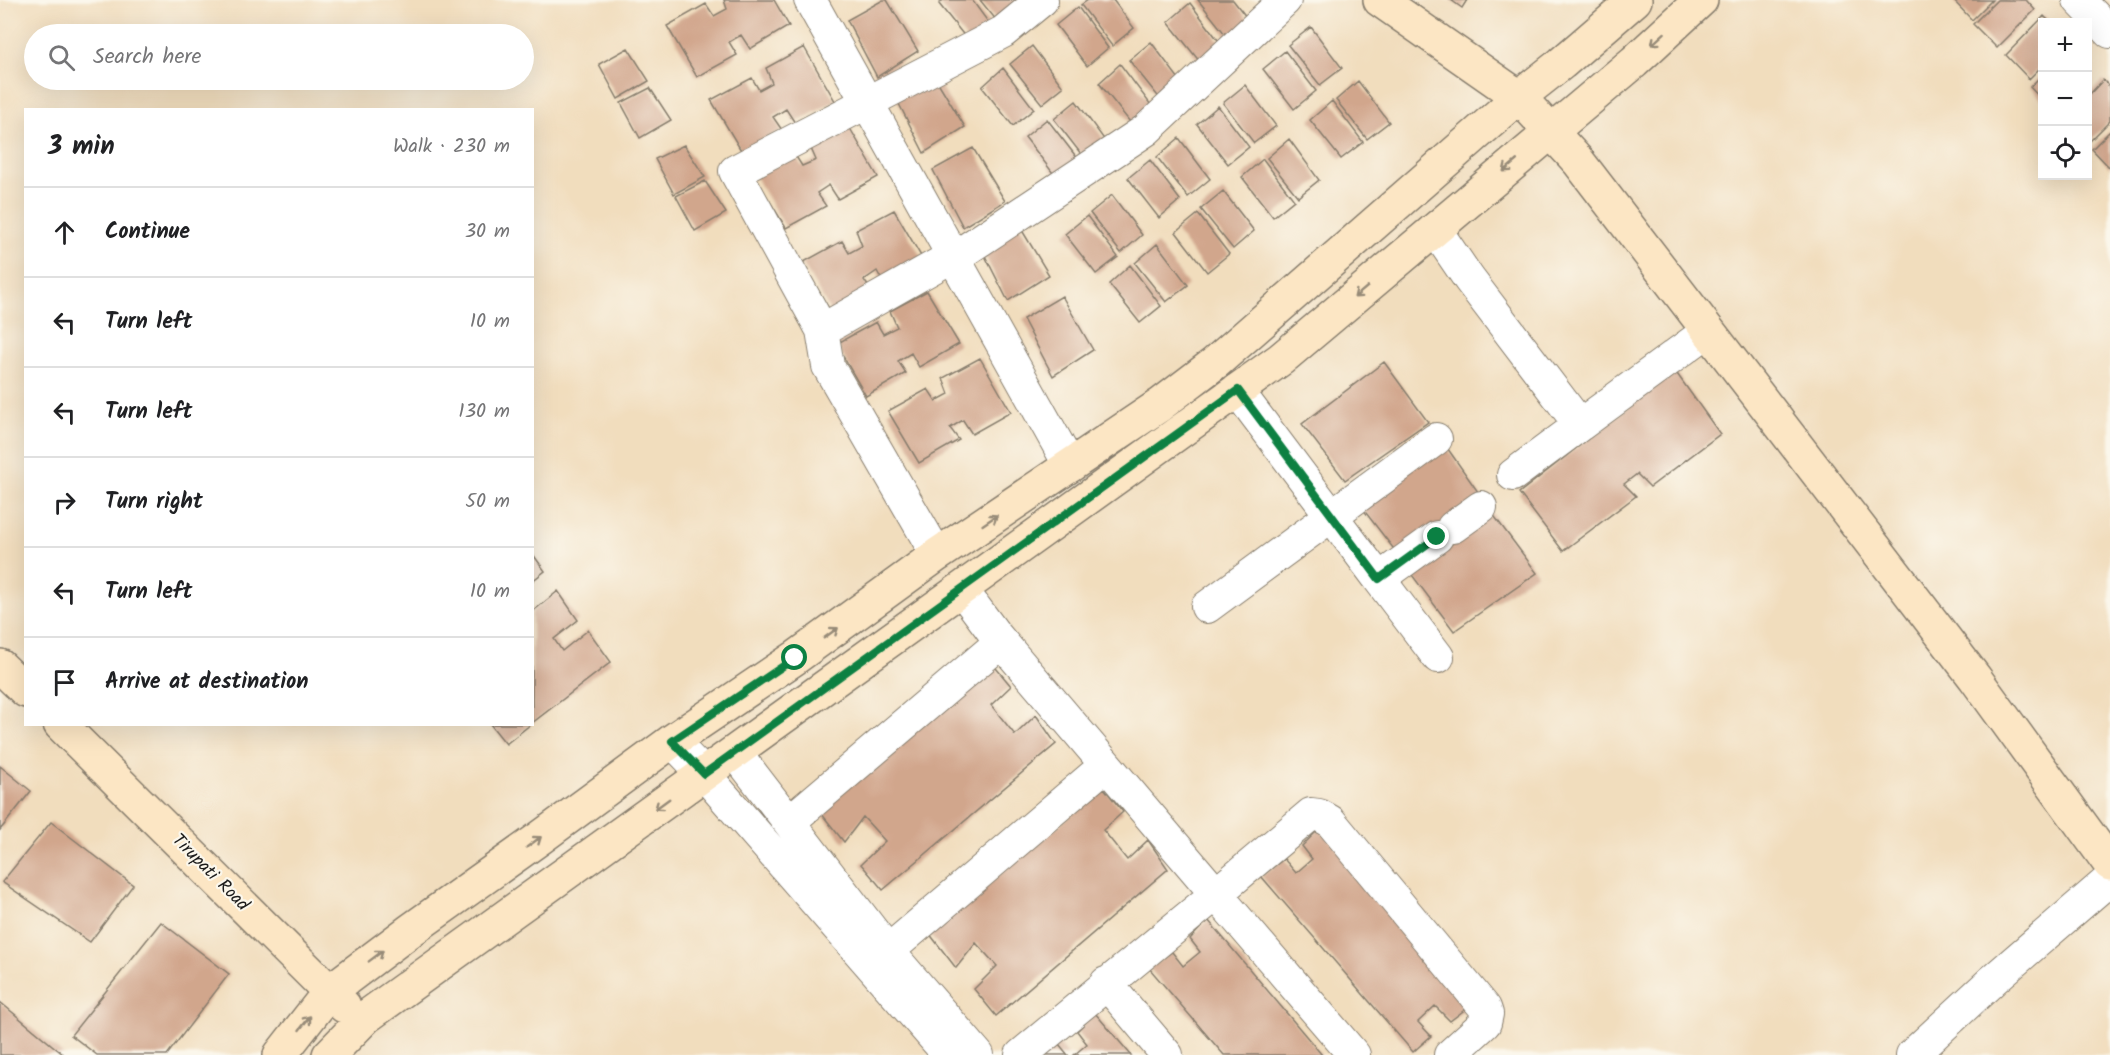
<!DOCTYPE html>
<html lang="en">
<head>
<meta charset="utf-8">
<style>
  body { margin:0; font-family:Kalam,sans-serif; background:#f6f6f6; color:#202124 }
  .controls { position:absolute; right:18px; top:18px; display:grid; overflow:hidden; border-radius:0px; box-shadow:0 6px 24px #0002 }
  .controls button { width:54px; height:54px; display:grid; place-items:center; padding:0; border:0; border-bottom:2px solid #e0e0e0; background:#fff; color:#202124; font:30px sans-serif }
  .stop { position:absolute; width:18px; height:18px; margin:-14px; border:4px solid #0b8043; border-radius:50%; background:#fff }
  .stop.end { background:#0b8043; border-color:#fff; box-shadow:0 2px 6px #0008 }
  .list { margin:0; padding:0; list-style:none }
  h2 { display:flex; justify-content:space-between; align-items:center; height:78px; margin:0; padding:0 24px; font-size:26px }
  h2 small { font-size:20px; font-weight:400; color:#757577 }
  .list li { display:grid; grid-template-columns:39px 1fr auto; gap:18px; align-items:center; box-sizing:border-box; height:90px; padding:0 24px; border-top:2px solid #e0e0e0 }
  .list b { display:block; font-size:22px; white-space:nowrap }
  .list em { font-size:20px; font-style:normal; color:#757577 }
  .icon { flex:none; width:33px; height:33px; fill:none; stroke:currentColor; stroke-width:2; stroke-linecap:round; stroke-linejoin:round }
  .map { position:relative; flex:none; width:2110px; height:1055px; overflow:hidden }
  .search { position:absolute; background:#fff; box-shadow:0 6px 24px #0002; left:24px; top:24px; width:510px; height:66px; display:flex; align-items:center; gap:15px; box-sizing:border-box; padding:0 21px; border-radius:33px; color:#757577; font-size:22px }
  .panel { position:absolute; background:#fff; box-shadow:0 6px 24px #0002; left:24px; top:108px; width:510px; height:618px; border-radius:0px }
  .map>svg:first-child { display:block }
  .building { fill:#d1a68c }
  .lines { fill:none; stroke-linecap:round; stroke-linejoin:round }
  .street-casing { stroke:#867c6c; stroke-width:34 }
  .secondary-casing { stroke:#867c6c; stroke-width:36 }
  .street { stroke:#fff; stroke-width:32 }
  .secondary { stroke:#fce6c4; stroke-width:33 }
  .oneway { stroke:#978b78 }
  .route { stroke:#0b8043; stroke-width:8 }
  .labels { text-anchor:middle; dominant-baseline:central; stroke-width:4.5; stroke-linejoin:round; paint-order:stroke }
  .street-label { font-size:18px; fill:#1c1c1c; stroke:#fbf7ec }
</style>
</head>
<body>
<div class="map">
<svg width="2110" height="1055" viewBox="0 0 2110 1055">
  <rect width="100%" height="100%" fill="#fbf7ec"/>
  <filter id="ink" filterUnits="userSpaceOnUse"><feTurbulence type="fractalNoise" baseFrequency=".0167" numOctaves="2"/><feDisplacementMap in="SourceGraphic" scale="12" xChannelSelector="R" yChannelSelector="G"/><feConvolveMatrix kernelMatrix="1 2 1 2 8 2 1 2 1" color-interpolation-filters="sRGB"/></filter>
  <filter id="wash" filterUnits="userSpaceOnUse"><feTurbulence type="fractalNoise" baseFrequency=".008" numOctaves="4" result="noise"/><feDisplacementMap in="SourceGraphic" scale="24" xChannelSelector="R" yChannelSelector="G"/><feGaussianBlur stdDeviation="1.35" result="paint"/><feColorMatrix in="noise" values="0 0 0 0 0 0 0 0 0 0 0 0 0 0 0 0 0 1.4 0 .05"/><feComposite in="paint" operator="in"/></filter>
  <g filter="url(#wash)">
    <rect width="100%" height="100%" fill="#f1ddbd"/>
    <g id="blocks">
      <path class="building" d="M724,0H774L789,26L750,49L741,35L729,42L737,55L697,77L667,26L706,4L714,16L727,9Z
        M883,0H887L918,51L877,77L847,20Z
        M943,0H972L991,26L970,43L939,4Z
        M980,0H1016L1019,4L997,21Z
        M1088,0H1113L1134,28L1112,46L1081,5Z
        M1198,0H1233L1250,22L1229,39Z
        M1451,0H1467L1462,8Z
        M1953,0H1992L1972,20Z
        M1997,0H2026L2035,10L1997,48L1973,24Z
        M1190,3L1221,44L1200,62L1168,22Z
        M1078,7L1108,48L1087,66L1056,25Z
        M2044,16L2050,22H2042V66L2029,79L2006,55Z
        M1311,27L1342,68L1320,85L1288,45Z
        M1151,42L1182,83L1161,100L1129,60Z
        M1032,46L1063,87L1042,104L1010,64Z
        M804,47L835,101L795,123L786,109L773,117L782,130L742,152L711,100L752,78L759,90L772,83L766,68Z
        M628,48L649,81L618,99L599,64Z
        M1285,51L1316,91L1294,109L1263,69Z
        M1120,64L1151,105L1130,122L1099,83Z
        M1003,68L1034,109L1013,126L982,87Z
        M933,74L965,127L924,153L895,96Z
        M2042,75V100L2030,87Z
        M2103,80L2110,87V121L2088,143V96Z
        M1358,81L1389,122L1367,139L1336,100Z
        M1245,85L1276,126L1254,143L1223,103Z
        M650,88L671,120L640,138L621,103Z
        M1076,101L1106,142L1085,159L1054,119Z
        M1332,101L1363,142L1341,159L1310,120Z
        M1218,106L1249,147L1228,164L1197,124Z
        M1047,119L1078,159L1056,177L1025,137Z
        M847,123L878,177L838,199L829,185L817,193L826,206L786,228L755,177L795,155L802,166L816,160L809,144Z
        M2110,131V168L2092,149Z
        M1179,138L1210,179L1188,197L1157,157Z
        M1289,139L1319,180L1298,197L1267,158Z
        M684,145L705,177L674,194L655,159Z
        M973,148L1005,201L963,227L933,170Z
        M1263,159L1294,200L1273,217L1242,177Z
        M1150,160L1180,200L1159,218L1128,178Z
        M705,181L726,213L695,231L676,196Z
        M1223,191L1254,231L1233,249L1201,209Z
        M1112,195L1142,235L1121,253L1090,213Z
        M894,210L925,263L885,286L877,271L864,280L872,292L832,314L802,263L842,241L849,253L862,246L856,230Z
        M1198,214L1229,254L1207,272L1176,232Z
        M1087,216L1118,257L1096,274L1065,234Z
        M1017,222L1049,275L1008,301L980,246Z
        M1157,244L1188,285L1166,302L1135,263Z
        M1130,265L1161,306L1140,323L1109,284Z
        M927,291L959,344L919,367L911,353L898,361L906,373L866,396L836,344L876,322L883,334L897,327L890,311Z
        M1062,296L1093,350L1053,376L1023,319Z
        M980,358L1011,412L972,434L963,420L950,428L959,440L919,463L888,411L928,389L936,401L949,394L943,378Z
        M1384,362L1428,422L1345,480L1302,424Z
        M1675,371L1720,434L1650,487L1637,474L1624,484L1636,496L1563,551L1519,493Z
        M1443,442L1483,499L1400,557L1359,504Z
        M1492,513L1537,573L1454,631L1412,575Z
        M532,553L545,571L532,581Z
        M558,591L578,620L554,639L562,651L588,630L611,662L532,723V612Z
        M991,662L1011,686L991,705L1015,735L1036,715L1056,744L883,890L861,864L885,841L863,817L844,842L817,808Z
        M490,724H531L506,744Z
        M0,766L31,791L0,830Z
        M1104,788L1123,812L1103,830L1127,860L1148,840L1168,869L996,1016L974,989L997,966L976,943L956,968L929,933Z
        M51,822L133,885L90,942L2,882Z
        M1320,828L1471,1005L1450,1021L1435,1006L1418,1022L1431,1036L1413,1052L1261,876L1284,859L1296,873L1312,859L1302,846Z
        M1208,920L1322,1055H1224L1149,968L1172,952L1183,966L1200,952L1190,939Z
        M161,922L229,974L167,1055H97L71,1035Z
        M0,1002L64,1055H0Z
        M1095,1013L1131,1055H1074L1087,1044L1077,1031Z
        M1059,1044L1068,1055H1044Z"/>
    </g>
  </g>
  <g filter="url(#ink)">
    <use href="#blocks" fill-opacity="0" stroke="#867c6c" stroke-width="1.5"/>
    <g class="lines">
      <g class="street-casing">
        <path id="street" d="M810,0L1070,466
          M2079,0L2110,32
          M1435,229L1469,279L1580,425L1708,331
          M822,330L953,256L955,257L1146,130L1285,0
          M1237,390L1379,579L1437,537
          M1513,475L1580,425
          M1453,527L1481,507
          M937,555L828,366L822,330L735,171L1003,32L1042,0
          M1379,579L1438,657
          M962,590L994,633L1216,894L1021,1055
          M1207,607L1436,439
          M672,741L704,774L949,1055
          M735,752L888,951L978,1055
          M789,822L1001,642
          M888,951L1106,765
          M1106,983L1167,1055
          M1354,1055L1216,894L1311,814L1319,815L1330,821L1485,1008L1487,1014L1485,1023L1450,1055
          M1912,1055L1993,980L2110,879"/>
      </g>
      <g class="secondary-casing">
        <path id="secondary" d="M1380,0L1519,97L1578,161L1975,678L2110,864
          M0,666L26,691
          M60,724L344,1006
          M280,1055L330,991L411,930L540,838L672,741L795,658L937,555L1160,405L1215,363L1519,97L1562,63L1635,0
          M329,1055L366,1017L1281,359L1634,62L1701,0"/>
      </g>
      <use href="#street" class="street"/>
      <use href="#secondary" class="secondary"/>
    </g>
    <defs><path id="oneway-shaft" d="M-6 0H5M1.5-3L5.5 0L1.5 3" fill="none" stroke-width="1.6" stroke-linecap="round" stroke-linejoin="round" transform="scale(1.5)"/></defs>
    <g class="oneway">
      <use href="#oneway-shaft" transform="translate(1658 39) rotate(138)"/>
      <use href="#oneway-shaft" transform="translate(1510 166) rotate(140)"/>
      <use href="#oneway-shaft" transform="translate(1361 292) rotate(140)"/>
      <use href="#oneway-shaft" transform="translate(990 520) rotate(-34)"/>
      <use href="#oneway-shaft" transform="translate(831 633) rotate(-36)"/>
      <use href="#oneway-shaft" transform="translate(662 804) rotate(144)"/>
      <use href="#oneway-shaft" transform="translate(534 842) rotate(-36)"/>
      <use href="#oneway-shaft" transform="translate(376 956) rotate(-37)"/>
      <use href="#oneway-shaft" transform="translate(305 1023) rotate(-52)"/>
    </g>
  </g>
  <g class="lines" filter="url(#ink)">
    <path class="route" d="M795,658L672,741L704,774L1238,390L1379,579L1437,537"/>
  </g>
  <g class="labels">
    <g class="street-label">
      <text transform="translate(210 873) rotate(45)">Tirupati Road</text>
    </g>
  </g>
</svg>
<div class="controls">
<button>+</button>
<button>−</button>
<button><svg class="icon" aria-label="locate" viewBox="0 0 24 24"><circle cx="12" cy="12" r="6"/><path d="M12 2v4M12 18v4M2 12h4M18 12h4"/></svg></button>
</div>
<div class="stop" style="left:795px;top:658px"></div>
<div class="stop end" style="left:1437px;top:537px"></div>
<div class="search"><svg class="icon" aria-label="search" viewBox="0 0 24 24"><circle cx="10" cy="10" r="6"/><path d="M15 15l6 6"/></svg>Search here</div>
<section class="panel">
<h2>3 min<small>Walk · 230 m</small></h2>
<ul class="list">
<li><svg class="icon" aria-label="ahead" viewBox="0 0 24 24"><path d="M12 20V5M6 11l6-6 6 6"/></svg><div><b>Continue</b></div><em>30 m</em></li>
<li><svg class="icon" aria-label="left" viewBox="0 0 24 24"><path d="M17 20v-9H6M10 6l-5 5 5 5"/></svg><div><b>Turn left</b></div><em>10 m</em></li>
<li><svg class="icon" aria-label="left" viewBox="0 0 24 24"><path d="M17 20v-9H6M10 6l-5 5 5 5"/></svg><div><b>Turn left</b></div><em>130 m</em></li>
<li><svg class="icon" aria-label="right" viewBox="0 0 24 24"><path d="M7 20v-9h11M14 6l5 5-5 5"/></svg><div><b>Turn right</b></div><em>50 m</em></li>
<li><svg class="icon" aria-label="left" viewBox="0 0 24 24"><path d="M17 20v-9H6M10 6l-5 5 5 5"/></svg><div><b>Turn left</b></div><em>10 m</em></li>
<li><svg class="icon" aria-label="arrive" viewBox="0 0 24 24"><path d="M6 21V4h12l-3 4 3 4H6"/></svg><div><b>Arrive at destination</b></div></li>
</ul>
</section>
</div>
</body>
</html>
